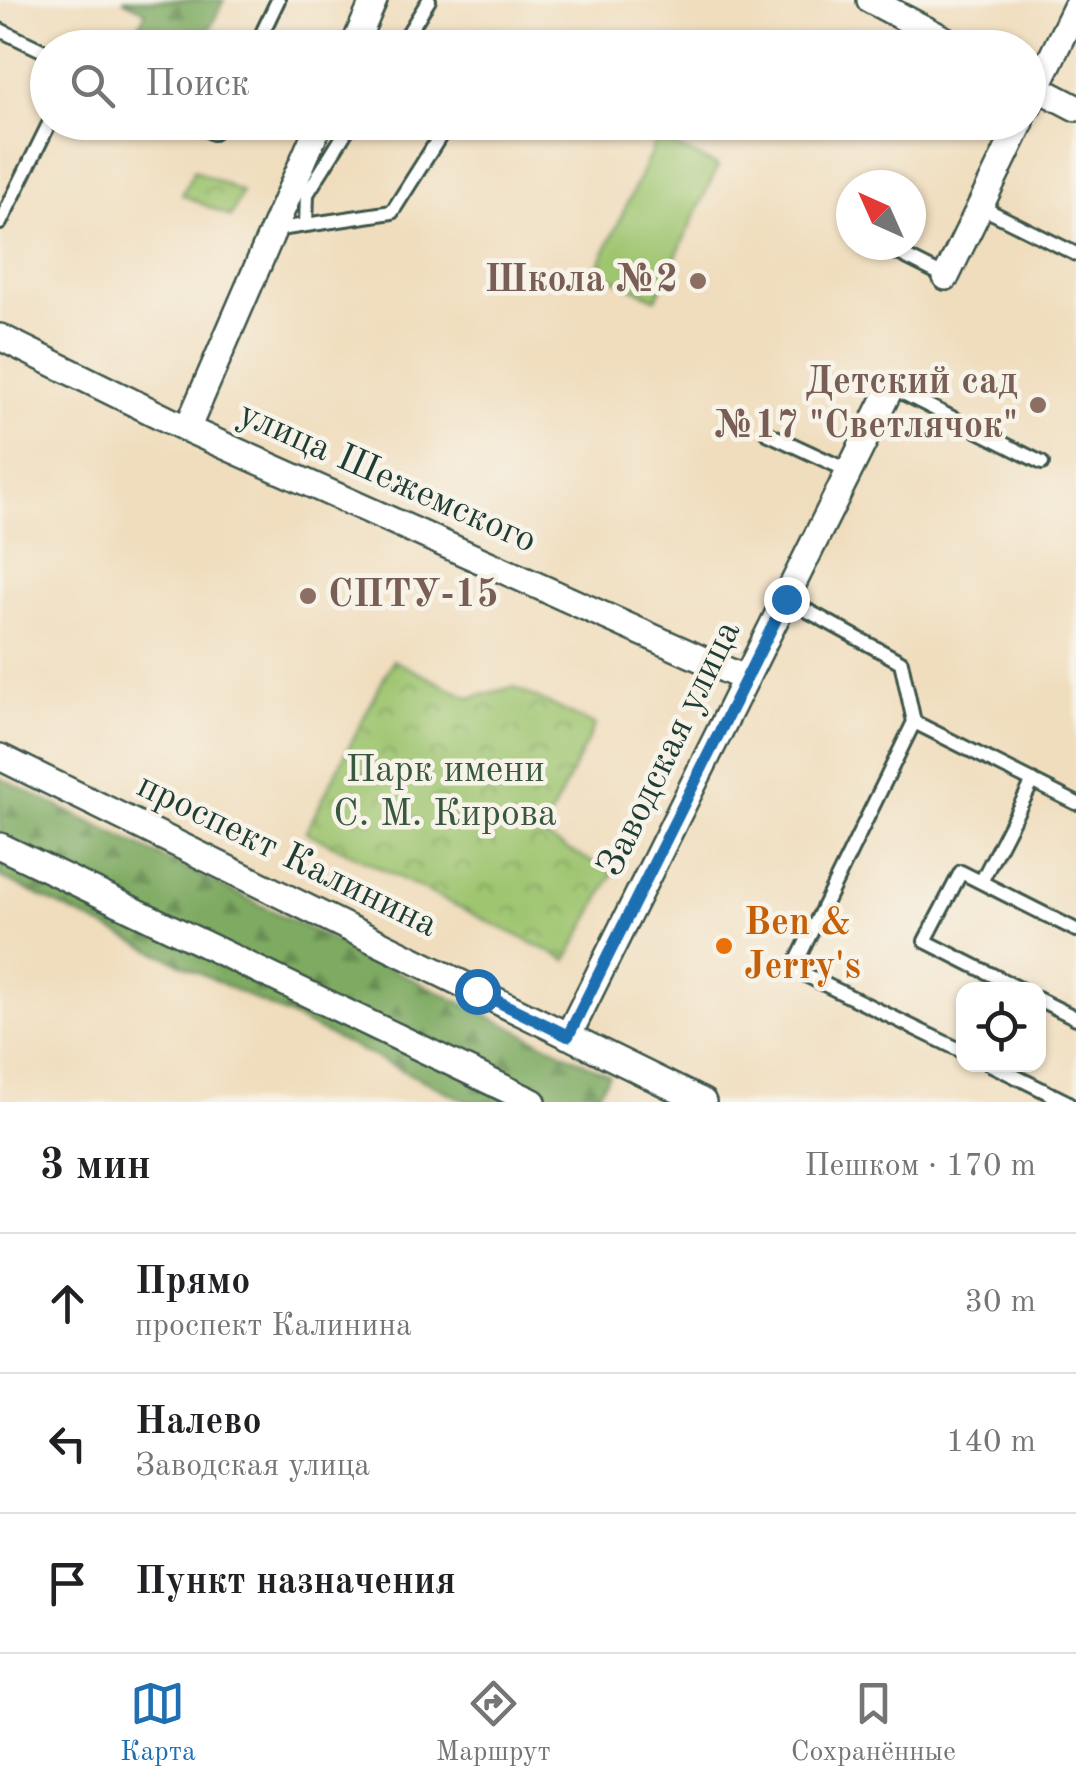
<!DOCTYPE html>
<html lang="ru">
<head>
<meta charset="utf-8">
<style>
  body { margin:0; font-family:"Old Standard TT",serif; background:#f6f6f6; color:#202124 }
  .controls { position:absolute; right:30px; bottom:30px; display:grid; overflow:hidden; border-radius:20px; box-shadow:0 2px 8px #0004 }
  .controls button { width:90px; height:90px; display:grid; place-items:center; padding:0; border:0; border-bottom:2px solid #e0e0e0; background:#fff; color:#202124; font:50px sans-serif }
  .compass { position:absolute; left:836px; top:170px; width:90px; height:90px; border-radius:50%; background:#fff; box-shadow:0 2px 8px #0004; rotate:315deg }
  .stop { position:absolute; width:30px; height:30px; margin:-22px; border:8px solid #1f6fb2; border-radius:50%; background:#fff }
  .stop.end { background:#1f6fb2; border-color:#fff; box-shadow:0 2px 10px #0008 }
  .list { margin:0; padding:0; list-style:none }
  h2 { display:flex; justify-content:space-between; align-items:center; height:130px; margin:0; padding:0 40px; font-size:42px }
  h2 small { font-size:32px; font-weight:400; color:#757577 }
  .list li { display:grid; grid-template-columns:65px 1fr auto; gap:30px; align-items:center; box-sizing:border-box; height:140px; padding:0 40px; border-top:2px solid #e0e0e0 }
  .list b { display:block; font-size:38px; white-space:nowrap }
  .list p { margin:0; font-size:32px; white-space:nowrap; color:#757577 }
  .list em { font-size:32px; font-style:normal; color:#757577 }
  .icon { flex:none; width:55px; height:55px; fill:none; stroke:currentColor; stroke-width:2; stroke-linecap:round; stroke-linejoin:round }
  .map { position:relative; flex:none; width:1076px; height:1102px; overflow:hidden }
  .search { position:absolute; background:#fff; box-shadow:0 2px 8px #0004; left:30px; right:30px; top:30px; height:110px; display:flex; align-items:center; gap:25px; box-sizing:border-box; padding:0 35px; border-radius:55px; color:#757577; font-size:38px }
  .sheet { height:550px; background:#fff }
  nav { display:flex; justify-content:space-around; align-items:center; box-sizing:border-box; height:140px; border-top:2px solid #e0e0e0; background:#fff; font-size:28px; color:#757577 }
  nav a { display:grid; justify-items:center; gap:5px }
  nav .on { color:#1f6fb2 }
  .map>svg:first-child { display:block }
  .forest { fill:url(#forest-firs); stroke:#4e744b; stroke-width:2.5 }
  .park { fill:url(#park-crowns); stroke:#5e8152; stroke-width:2.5 }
  .garden { fill:#9ec570; stroke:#5e8152; stroke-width:2.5 }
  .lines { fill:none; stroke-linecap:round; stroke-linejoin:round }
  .lane-casing { stroke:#3e5549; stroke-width:18 }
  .street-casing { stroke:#3e5549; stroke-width:30 }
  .lane { stroke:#fff; stroke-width:12 }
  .street { stroke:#fff; stroke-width:25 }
  .route { stroke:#1f6fb2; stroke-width:12 }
  .education-dot { fill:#8d6e63; stroke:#f7f3e8; stroke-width:4 }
  .food-dot { fill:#e8710a; stroke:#f7f3e8; stroke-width:4 }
  .labels { text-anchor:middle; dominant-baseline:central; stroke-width:9; stroke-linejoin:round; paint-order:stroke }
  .education-label { font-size:38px; font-weight:bold; fill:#785e54; stroke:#f7f3e8; text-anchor:end }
  .street-label { font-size:38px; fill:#1f3d34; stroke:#f7f3e8 }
  .park-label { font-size:38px; fill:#385840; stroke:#f7f3e8 }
  .food-label { font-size:38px; font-weight:bold; fill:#c56008; stroke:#f7f3e8; text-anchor:start }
</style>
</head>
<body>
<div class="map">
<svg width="1076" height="1102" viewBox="0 0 1076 1102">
  <defs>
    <pattern id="forest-firs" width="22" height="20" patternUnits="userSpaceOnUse" patternTransform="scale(2.5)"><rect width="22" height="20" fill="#7eaa62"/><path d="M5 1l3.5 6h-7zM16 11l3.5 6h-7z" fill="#678c52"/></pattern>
    <pattern id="park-crowns" width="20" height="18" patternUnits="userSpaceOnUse" patternTransform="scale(2.5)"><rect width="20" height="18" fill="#9ec570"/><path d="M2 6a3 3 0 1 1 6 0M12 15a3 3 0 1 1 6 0" fill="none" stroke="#80a15d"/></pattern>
  </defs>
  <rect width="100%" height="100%" fill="#f7f3e8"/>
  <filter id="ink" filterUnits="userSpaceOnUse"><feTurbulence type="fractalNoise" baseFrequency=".01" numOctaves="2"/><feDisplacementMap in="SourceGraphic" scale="20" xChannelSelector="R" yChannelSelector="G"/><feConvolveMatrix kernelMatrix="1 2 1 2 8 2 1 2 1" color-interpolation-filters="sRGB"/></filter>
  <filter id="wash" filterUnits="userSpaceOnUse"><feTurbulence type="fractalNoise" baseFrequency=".0048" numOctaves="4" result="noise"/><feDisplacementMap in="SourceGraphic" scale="40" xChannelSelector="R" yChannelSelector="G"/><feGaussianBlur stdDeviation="2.25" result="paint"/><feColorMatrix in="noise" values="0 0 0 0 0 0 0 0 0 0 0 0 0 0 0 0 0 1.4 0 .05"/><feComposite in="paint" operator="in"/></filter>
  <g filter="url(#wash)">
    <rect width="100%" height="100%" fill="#f0ddbd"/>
    <path class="forest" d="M123,0H224L201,47L128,48L146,11Z
      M0,778L609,1075L593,1102H468L0,877Z"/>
    <path class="park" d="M194,170L242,192L231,217L182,195Z
      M393,660L470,698L513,687L595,725L541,835L613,873L567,960L306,832Z"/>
    <path class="garden" d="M658,138L718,166L656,299L596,271Z"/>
  </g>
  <g filter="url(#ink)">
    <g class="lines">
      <g class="lane-casing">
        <path id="lane" d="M0,30L48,53
          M255,48L278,0
          M399,48L429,0
          M190,122L213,133L218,122
          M981,207L1076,254
          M0,223L50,122
          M306,225L307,194L352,122
          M273,230L392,212L449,122
          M882,245L946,277
          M891,387L1042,463
          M767,433L849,471
          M786,599L901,662L914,722
          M981,882L1033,781
          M1020,989L925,941L961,872L1076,930
          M1038,999L1076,1018
          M964,1052L793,969L914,722L1076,803
          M990,1064L1067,1102"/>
      </g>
      <g class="street-casing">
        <path id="street" d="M870,0L961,48
          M353,48L374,0
          M1028,83L1076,108
          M1028,106L1076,7
          M946,277L1021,122
          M0,337L187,429L746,679
          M187,429L320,122
          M0,757L703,1102
          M0,846L533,1102
          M568,1036L891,387"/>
      </g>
      <use href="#lane" class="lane"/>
      <use href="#street" class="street"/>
    </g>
  </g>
  <g class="lines" filter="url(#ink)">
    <path class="route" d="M477,991L568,1036L786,599"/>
  </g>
  <g class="education-dot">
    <circle cx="698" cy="281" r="10"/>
    <circle cx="1038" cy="405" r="10"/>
    <circle cx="308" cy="596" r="10"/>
  </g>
  <circle class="food-dot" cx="724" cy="946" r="10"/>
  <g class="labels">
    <g class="education-label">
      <text x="678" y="281">Школа №2</text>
      <text x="1018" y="383">Детский сад<tspan x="1018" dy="44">№17 "Светлячок"</tspan></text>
      <text x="328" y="596" text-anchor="start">СПТУ-15</text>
    </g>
    <g class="street-label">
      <text transform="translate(387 478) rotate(24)">улица Шежемского</text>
      <text transform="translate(670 749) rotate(-64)">Заводская улица</text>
      <text transform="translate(287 856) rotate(26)">проспект Калинина</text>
    </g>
    <g class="park-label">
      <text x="445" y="771">Парк имени<tspan x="445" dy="44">С. М. Кирова</tspan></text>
    </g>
    <g class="food-label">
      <text x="744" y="924">Ben &amp;<tspan x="744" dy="44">Jerry's</tspan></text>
    </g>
  </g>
</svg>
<div class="controls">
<button><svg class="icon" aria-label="locate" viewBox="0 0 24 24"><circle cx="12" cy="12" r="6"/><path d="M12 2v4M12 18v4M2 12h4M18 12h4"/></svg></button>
</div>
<svg class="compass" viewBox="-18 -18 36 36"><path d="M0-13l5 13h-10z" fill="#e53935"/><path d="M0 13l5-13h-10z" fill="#757577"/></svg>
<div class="stop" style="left:477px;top:991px"></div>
<div class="stop end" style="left:786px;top:599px"></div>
<div class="search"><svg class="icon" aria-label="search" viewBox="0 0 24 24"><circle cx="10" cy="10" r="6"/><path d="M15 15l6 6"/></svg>Поиск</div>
</div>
<section class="sheet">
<h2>3 мин<small>Пешком · 170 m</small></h2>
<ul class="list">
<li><svg class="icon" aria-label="ahead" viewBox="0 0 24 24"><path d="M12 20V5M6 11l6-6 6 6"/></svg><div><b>Прямо</b><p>проспект Калинина</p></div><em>30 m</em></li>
<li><svg class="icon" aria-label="left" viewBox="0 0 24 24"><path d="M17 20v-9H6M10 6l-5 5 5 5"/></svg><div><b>Налево</b><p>Заводская улица</p></div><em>140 m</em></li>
<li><svg class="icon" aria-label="arrive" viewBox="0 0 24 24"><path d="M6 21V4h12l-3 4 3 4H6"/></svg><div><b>Пункт назначения</b></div></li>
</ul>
</section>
<nav>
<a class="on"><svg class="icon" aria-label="map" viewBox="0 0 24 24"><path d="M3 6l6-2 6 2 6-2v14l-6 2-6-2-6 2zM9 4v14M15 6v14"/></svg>Карта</a>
<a><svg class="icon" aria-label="directions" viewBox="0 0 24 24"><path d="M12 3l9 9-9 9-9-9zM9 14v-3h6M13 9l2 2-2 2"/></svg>Маршрут</a>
<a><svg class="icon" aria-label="saved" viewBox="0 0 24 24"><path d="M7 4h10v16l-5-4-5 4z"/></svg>Сохранённые</a>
</nav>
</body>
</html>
